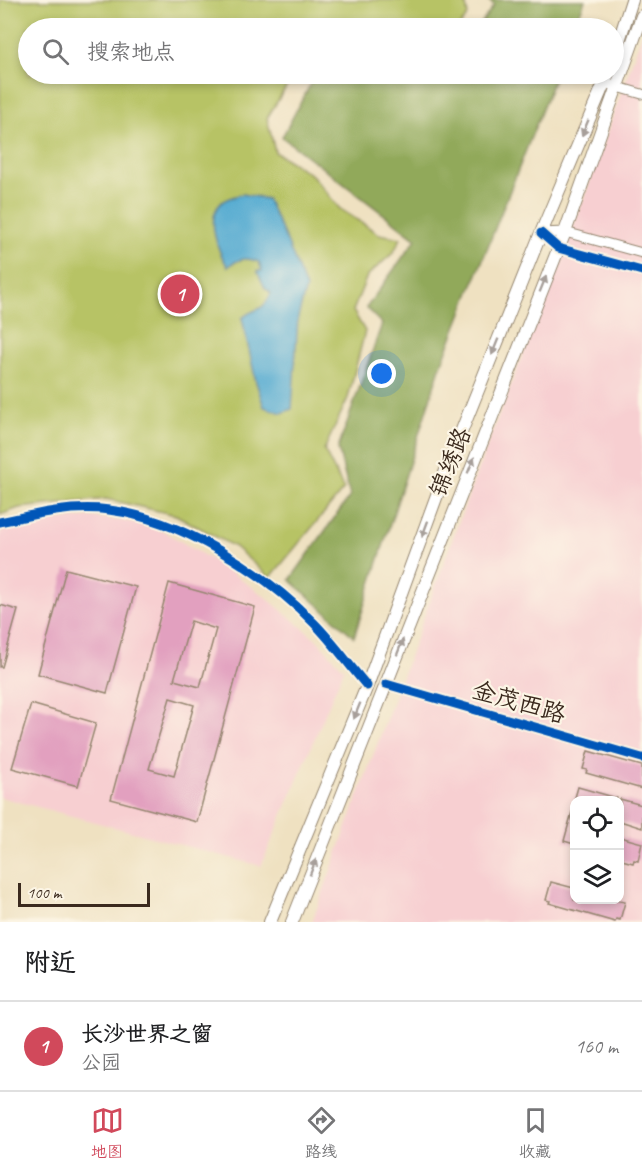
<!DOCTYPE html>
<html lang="zh">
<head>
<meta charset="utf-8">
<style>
  body { margin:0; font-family:Caveat,"LXGW WenKai TC",sans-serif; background:#f2f2f2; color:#202124 }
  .controls { position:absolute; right:18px; bottom:18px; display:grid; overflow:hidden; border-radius:12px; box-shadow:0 3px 9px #0003 }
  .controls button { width:54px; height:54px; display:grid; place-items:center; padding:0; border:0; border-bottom:2px solid #e0e0e0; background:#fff; color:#202124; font:30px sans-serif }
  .scale { position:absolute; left:18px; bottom:15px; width:132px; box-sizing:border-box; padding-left:6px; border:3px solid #3b2a1e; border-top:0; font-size:16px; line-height:21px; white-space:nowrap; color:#3b2a1e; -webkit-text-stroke:4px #fcf5e5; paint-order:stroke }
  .you { position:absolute; left:382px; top:374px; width:21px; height:21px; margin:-15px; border:4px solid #fff; border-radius:50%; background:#1a73e8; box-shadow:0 0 0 9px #1a73e833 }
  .badge { display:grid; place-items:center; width:39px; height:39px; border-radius:50%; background:#d1495b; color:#fff; font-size:20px; font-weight:700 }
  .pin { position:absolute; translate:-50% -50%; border:3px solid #fff; box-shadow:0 2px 6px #0006 }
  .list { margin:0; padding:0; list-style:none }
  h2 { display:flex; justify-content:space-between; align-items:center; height:78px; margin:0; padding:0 24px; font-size:26px }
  h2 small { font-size:20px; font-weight:400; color:#757577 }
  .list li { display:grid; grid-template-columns:39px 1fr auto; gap:18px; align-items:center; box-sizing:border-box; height:90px; padding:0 24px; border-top:2px solid #e0e0e0 }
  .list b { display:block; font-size:22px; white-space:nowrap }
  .list p { margin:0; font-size:20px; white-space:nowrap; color:#757577 }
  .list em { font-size:20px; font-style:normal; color:#757577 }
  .icon { flex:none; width:33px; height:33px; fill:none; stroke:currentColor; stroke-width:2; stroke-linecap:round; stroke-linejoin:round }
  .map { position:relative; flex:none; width:642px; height:922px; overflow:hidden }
  .search { position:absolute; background:#fff; box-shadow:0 3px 9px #0003; left:18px; right:18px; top:18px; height:66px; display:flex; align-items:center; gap:15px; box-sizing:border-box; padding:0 21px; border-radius:33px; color:#757577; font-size:22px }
  .sheet { height:168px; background:#fff }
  nav { display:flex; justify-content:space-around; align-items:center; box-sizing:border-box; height:84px; border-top:2px solid #e0e0e0; background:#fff; font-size:16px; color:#757577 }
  nav a { display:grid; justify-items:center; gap:3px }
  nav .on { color:#d1495b }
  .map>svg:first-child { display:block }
  .built { fill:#f7cfd1; fill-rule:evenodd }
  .green { fill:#b7c365; stroke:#797642; stroke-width:1.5 }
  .forest { fill:#91a95a; stroke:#666a3c; stroke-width:1.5 }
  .water { fill:#54abd1; stroke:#486a78; stroke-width:1.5 }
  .building { fill:#e2a0bf; fill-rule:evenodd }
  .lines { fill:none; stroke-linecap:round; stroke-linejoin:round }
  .minor-casing { stroke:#958670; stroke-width:11 }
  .major-casing { stroke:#958670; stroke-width:14 }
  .minor { stroke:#fff; stroke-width:9 }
  .major { stroke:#fff; stroke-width:12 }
  .cycleway-casing { stroke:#fcf5e5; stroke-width:13 }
  .cycleway { stroke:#0057b8; stroke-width:9 }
  .oneway { fill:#a79f9a }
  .labels { text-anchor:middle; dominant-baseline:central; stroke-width:4.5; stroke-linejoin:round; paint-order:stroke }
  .street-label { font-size:24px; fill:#3b2a1e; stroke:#fcf5e5 }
</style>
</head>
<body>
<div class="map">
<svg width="642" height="922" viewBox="0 0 642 922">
  <rect width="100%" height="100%" fill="#fcf5e5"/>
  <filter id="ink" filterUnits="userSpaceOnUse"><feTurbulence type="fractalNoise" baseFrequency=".0167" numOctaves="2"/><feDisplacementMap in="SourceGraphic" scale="12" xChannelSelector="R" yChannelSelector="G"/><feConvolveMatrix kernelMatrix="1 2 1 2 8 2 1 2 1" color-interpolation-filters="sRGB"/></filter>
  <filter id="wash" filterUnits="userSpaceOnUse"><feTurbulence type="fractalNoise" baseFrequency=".008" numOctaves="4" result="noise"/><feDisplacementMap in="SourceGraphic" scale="24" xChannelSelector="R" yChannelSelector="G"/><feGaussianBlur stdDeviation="1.35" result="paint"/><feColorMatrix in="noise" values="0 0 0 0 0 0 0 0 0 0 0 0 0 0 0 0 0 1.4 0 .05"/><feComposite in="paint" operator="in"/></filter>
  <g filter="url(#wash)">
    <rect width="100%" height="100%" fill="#efe1c1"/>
    <path class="built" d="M642,34V922H312L480,464L584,198ZM574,800H620V900H574Z
      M92,517L132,522L165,532L222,566L263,595L315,638L344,669L261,866L0,797V532L23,523Z"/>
    <path class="green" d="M0,0H465L468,15L458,28H28V74H294L267,118L275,152L312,175L340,209L379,234L401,238L393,253L367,276L353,311L365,331L348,398L324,450L344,489L270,578L235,547L176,515L106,499L19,508L0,515Z"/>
    <path class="forest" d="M488,0H585L574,28H478L494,5Z
      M316,74H556L440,368L354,637L290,580L350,496L338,448L382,324L366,308L416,239L282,137Z"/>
    <path class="water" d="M243,194L267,199L286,239L306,288L298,317L292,409L282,413L264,407L256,382L242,318C255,306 262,315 271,293L265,288L257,271H262L259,262C246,257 239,258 228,267C218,252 205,218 221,203C225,198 236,196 243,194Z"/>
    <g id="blocks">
      <path class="building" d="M66,569L136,587L107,693L38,674Z
        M169,583L255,607L197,822L111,799ZM191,621L216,629L200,687L174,680ZM170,698L194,705L174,776L149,769Z
        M0,605L18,610L2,667H0Z
        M31,704L96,723L78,786L12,768Z
        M588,751L642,766V789L586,773L587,770L583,769Z
        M578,787L617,798V801H574Z
        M620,799L642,805V828L620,821Z
        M572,812H574V844L564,841Z
        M620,837L642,843L638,861L634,860L633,863L622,860L623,857L620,856Z
        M551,882L574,888V900H614L625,902L620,920L616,919L615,922L549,903L550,901L546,900Z"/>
    </g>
  </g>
  <g filter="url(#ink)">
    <use href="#blocks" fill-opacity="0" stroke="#958670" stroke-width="1.5"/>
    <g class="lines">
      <g class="minor-casing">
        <path id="minor" d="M604,83L642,94
          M541,233L558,248L642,271
          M541,233L565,232L642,253
          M0,522C35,514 73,505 109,510C181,519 264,572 314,623C333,642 349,665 367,686
          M386,684L642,758"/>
      </g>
      <g class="major-casing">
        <path id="major" d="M614,56L632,0
          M270,922L367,686L448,465L541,233L608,74
          M292,922L565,232L642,16"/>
      </g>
      <use href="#minor" class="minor"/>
      <use href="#major" class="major"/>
      <g class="cycleway-casing">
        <path id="cycleway" d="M541,233L558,248L642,271
          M0,522C35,514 73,505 109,510C181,519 264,572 314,623C333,642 349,665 367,686
          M386,684L642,758"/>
      </g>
      <use href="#cycleway" class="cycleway"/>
    </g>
    <defs><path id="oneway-solid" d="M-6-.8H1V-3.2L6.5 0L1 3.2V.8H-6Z" transform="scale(1.5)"/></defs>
    <g class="oneway">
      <use href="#oneway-solid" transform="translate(585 128) rotate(113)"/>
      <use href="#oneway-solid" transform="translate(543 284) rotate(-68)"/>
      <use href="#oneway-solid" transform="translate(495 347) rotate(112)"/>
      <use href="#oneway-solid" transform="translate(471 465) rotate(-68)"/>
      <use href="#oneway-solid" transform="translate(425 529) rotate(110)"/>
      <use href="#oneway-solid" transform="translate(400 647) rotate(-69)"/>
      <use href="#oneway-solid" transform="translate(357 711) rotate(112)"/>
      <use href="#oneway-solid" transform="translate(313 867) rotate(-69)"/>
    </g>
  </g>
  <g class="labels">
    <g class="street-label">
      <text transform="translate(450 462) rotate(-68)">锦绣路</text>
      <text transform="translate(519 702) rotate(16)">金茂西路</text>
    </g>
  </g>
</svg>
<div class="controls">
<button><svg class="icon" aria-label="locate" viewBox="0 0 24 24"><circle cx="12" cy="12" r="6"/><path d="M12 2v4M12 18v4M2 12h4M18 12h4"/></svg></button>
<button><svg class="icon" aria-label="layers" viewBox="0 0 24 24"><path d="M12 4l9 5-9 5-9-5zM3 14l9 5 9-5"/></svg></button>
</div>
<div class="scale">100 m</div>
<div class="you"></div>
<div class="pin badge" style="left:180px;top:294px">1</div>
<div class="search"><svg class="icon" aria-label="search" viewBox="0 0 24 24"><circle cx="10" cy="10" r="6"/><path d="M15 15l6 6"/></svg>搜索地点</div>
</div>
<section class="sheet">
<h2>附近<small></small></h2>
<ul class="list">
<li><span class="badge">1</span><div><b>长沙世界之窗</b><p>公园</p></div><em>160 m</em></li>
</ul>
</section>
<nav>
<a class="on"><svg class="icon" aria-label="map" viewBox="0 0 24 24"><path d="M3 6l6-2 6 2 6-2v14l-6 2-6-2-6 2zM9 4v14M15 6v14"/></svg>地图</a>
<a><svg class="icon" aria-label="directions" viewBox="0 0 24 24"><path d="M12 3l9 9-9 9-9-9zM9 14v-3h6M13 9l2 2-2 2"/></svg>路线</a>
<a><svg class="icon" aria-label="saved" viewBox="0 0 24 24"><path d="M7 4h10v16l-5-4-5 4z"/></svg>收藏</a>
</nav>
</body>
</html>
